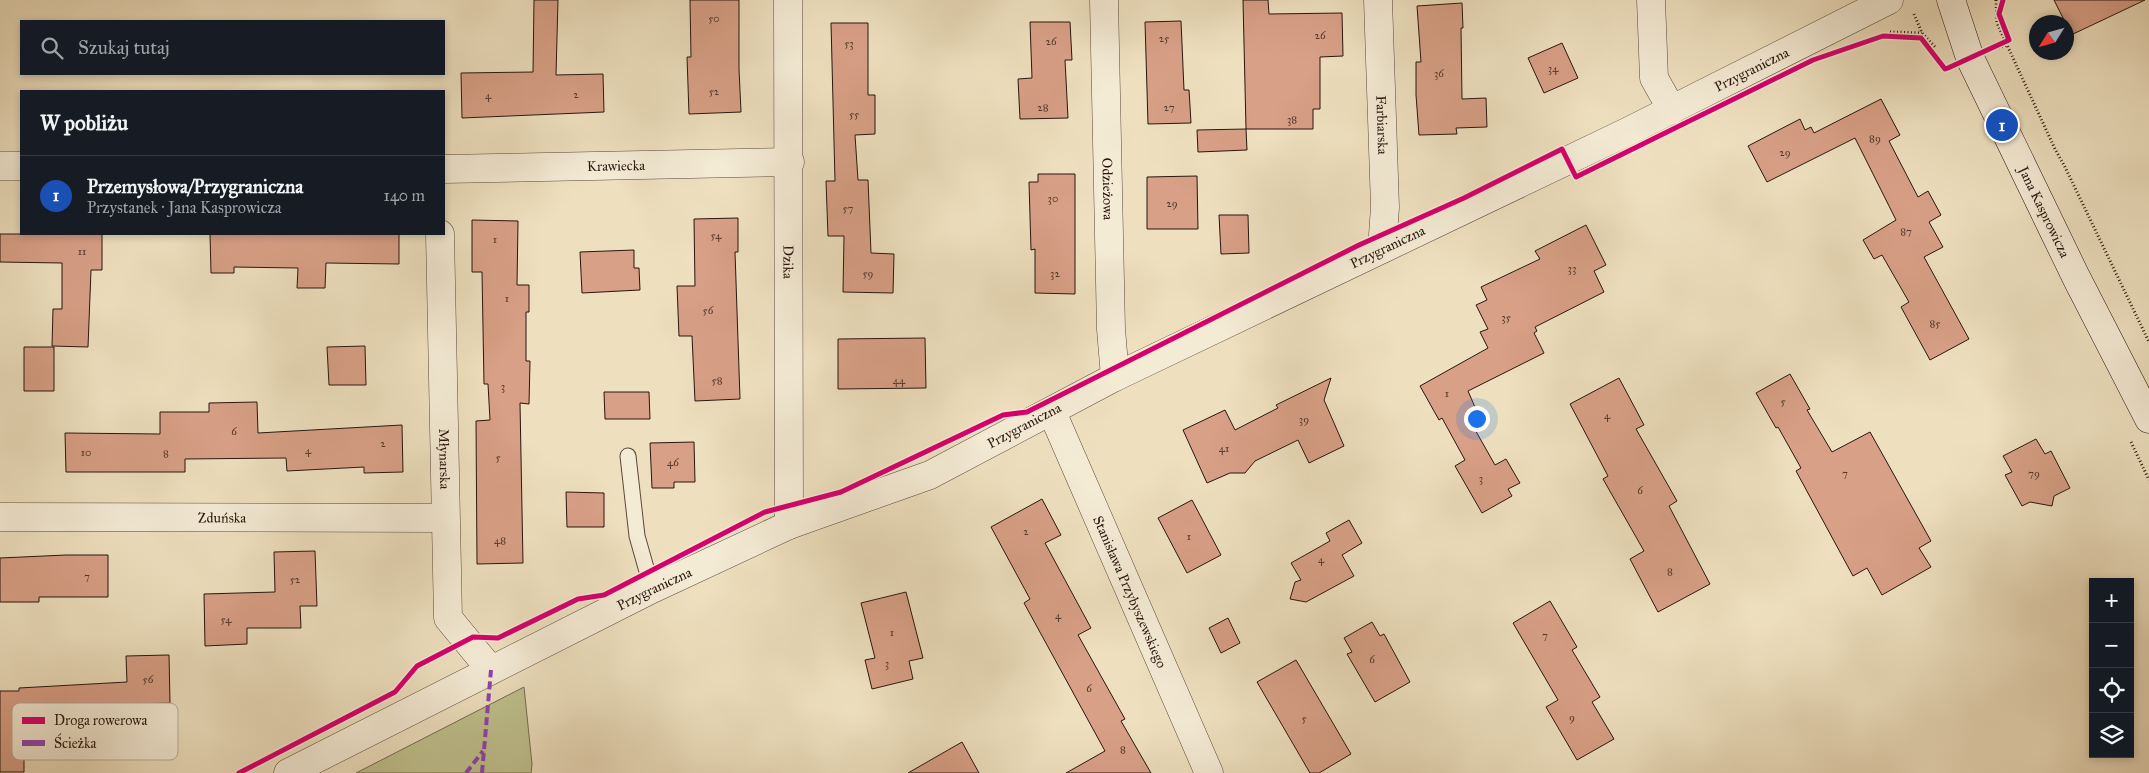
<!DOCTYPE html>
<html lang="pl">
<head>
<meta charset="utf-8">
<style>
  body { margin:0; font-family:"IM FELL Great Primer",serif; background:#242831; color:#f1f3f6 }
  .controls { position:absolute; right:15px; bottom:15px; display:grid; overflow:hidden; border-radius:0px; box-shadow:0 2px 8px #0003 }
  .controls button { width:45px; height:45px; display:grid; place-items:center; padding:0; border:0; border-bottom:1px solid #363941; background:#171b24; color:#f1f3f6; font:25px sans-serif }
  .compass { position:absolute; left:2029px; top:15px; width:45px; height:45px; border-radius:50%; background:#171b24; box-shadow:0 2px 8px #0003; rotate:233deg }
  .you { position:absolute; left:1476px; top:418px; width:18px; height:18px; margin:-12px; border:4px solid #fff; border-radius:50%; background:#1a73e8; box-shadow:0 0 0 8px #1a73e833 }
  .badge { display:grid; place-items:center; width:32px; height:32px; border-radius:50%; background:#7c3aed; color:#fff; font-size:16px; font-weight:700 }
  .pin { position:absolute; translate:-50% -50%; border:2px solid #fff; box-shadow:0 1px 5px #0006 }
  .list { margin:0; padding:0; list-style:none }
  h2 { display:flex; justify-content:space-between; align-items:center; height:65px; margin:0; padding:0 20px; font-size:21px }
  h2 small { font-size:16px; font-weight:400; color:#9ea1a6 }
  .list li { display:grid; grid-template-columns:32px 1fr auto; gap:15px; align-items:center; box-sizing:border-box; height:80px; padding:0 20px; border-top:1px solid #363941 }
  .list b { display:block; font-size:19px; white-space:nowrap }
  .list p { margin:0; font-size:16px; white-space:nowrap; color:#9ea1a6 }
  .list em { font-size:16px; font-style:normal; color:#9ea1a6 }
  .icon { flex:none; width:28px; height:28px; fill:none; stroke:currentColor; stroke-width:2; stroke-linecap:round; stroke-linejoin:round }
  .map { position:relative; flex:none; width:2149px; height:773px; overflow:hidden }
  .search { position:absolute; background:#171b24; box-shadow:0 2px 8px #0003; left:20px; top:20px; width:425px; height:55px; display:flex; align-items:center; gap:12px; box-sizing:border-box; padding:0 18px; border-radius:0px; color:#9ea1a6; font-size:19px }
  .panel { position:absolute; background:#171b24; box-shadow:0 2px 8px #0003; left:20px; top:90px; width:425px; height:145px; border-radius:0px }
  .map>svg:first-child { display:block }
  .green { fill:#bfc18e; stroke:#746b4e }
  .building { fill:#d8a087; stroke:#29150e }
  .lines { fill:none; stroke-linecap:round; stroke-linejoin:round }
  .lane-casing { stroke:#5a483a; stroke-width:17 }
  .street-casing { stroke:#5a483a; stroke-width:29 }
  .secondary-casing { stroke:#29150e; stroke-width:29 }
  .path { stroke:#29150e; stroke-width:3; stroke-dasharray:1 2.5; stroke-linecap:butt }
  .lane { stroke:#f4ebd5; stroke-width:15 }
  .street { stroke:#f4ebd5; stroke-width:28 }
  .secondary { stroke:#f4ebd5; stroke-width:28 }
  .quiet { stroke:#8e44ad; stroke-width:4; stroke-dasharray:8 4; stroke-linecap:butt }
  .cycleway-casing { stroke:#f4ebd5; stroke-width:8 }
  .cycleway { stroke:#d6006c; stroke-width:5 }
  .labels { text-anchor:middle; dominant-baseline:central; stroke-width:4.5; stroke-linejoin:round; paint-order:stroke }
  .number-label { font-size:11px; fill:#55382c }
  .street-label { font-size:14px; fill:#29150e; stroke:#f4ebd5 }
  .key { fill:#f4ebd5; stroke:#b7ab99; stroke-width:1 }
  .key-label { font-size:14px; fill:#29150e }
</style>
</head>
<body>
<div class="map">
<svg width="2149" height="773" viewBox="0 0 2149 773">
  <rect width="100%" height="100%" fill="#eee0bf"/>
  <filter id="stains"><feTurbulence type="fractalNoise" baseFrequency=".004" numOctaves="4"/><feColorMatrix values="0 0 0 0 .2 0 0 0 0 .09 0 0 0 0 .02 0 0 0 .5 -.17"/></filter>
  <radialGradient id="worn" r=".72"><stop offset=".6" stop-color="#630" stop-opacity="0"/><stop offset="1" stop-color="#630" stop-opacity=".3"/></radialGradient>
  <path class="green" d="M524,687L532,764L531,773H356Z"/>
  <path class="building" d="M534,0H558L556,75L603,74L604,112L462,118L461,73L533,72Z
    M690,0H739V69L741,112L689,114L687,57H691Z
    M1243,0H1268L1269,14L1342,13L1343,56L1320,57V109H1313V129H1246L1247,150L1198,152L1197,130L1246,129Z
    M2054,0H2145L2071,35L2066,22H2065Z
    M1462,3L1463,28H1461L1462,99L1486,98L1487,127L1456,128L1457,134L1419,135L1416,95V62H1421L1417,6Z
    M1181,21L1184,90H1189L1191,123L1148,124L1145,22Z
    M1030,22H1070L1072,60H1065L1068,118L1020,119L1018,79L1032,78Z
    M831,23H868V95H875V134L855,135L858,180H868L871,253L894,254L893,293L843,292L844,236H828L826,181H835Z
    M1562,43L1578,78L1544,93L1528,58Z
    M1881,99L1900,135L1889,141L1918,197L1928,191L1941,215L1929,222L1943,247L1924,257L1969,339L1930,360L1901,307L1909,302L1882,255L1874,259L1863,240L1896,220L1855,138L1767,182L1748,146L1800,119L1805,130L1811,127L1814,133Z
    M1038,174H1075V294L1035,293V249L1031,250L1029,182H1038Z
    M1197,176L1198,229H1147V177Z
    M1219,215H1248L1249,253L1221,254Z
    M738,218V252H735L740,399L695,401L692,336H679L677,286H695L694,219Z
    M472,220L518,221L517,285H529V312H526V361H530L529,404L520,403L523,563L477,564L476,421L490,420L488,384H484L482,272H472Z
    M1586,225L1606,265L1594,271L1604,292L1535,327L1537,331L1534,333L1544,353L1468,391L1478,414L1469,419L1495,465L1506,459L1520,483L1508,489L1512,496L1482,513L1455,466L1465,460L1442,418L1439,420L1420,386L1488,348L1480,332L1488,329L1476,305L1487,300L1481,287L1540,259L1535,251Z
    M0,234H102V270H91L88,347L52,346L53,309H62V263L0,262Z
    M210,234H399V264L326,263L325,288H297L298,268L234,267V273H211Z
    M634,250V268H639L640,290L582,293L580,252Z
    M925,338L926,388L838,389V339Z
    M365,346L366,385H329L327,347Z
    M24,347H54V391H24Z
    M1790,374L1810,409L1807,410L1832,452L1870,432L1931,541L1919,548L1931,567L1882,595L1867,568L1853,576L1796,471L1801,468L1778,427L1776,428L1756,393Z
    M1331,378L1324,400L1344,446L1309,463L1298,440L1255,461L1245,473H1230L1207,483L1183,430L1225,410L1235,430L1278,408L1276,405Z
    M1619,378L1644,425L1636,429L1677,501L1669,506L1710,584L1658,612L1630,559L1644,551L1603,479L1608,476L1570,404Z
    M604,392H649L650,419H605Z
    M257,402L258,433L402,425L403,472L364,473V467L287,471L286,458L185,459V472H66L65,433L160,434V412H209V403Z
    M2036,439L2045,454L2051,451L2070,488L2054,496L2052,506L2030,502L2022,506L2005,475L2012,472L2003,456Z
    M694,442L695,482H674V488H652L650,443Z
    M566,492L604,493V527H567Z
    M1042,499L1061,535L1045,543L1091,628L1078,635L1125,719L1121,721L1151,773H1066L1105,751L1024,603L1030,599L991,527Z
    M1192,500L1221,555L1187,573L1158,518Z
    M1349,520L1362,543L1342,555L1354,576L1306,602L1290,599L1295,582L1301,580L1291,563L1330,541L1326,533Z
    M315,551L317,606H300L301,628H247V644L205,646L204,594L275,592L274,552Z
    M66,555H108V597H39V602H0V558Z
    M906,592L923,658L909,661L913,679L872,689L865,660L875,658L861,603Z
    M1550,601L1577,647L1572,650L1600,697L1592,702L1614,739L1577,760L1546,707L1558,700L1513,623Z
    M1228,618L1240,643L1221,653L1209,628Z
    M1372,622L1380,636L1384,634L1410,682L1375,702L1347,654L1352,652L1344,638Z
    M169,655L170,703L96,705V712H93V733L24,735V772H0V691H19V688L127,682L126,656Z
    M1296,660L1351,754L1319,773H1310L1257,682Z
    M962,742L979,773H908Z"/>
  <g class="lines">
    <g class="lane-casing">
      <path id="lane" d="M628,456L637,536L652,589"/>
    </g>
    <g class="street-casing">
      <g id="street">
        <path id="s1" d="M788,0L789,525"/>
        <path id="s2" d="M1104,0L1111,329L1115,377"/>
        <path id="s3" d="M1378,0L1385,207L1382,249"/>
        <path d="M1651,0L1654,78L1672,110"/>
        <path d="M0,166H21"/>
        <path id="s4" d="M444,169L790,162"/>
        <path id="s5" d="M440,234L448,618L491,670"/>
        <path id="s6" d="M1052,412L1209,773"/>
        <path id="s7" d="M0,517L445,518"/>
        <path id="s8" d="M288,773L652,589L789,525L930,475L1115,377L1627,132L1889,0"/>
      </g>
    </g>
    <g class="secondary-casing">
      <g id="secondary">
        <path id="s9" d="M1951,0L1970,58L2076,277L2149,419"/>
      </g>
    </g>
    <path class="path" d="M1996,0L1997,23L2007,45
      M1914,14L1922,33L1936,48
      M1890,32L1922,33
      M1995,49L2007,45L2055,149L2065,167L2149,342
      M2131,442L2149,480"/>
    <use href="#lane" class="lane"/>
    <use href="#street" class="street"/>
    <use href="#secondary" class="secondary"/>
    <path class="quiet" d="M466,773L483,751
      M482,773L491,670"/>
    <g class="cycleway-casing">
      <path id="cycleway" d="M239,773L395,692L417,666L473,637L498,638L578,599L604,595L765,512L841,492L1003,415L1027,412L1359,245L1464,198L1562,149L1576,177L1813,60L1883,36L1921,38L1945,69L1948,68L2009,40L1999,14L2003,0"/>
    </g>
    <use href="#cycleway" class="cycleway"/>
  </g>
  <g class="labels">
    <g class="number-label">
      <text x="714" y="18">50</text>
      <text x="1320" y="35">26</text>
      <text x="1164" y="38">25</text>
      <text x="1051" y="41">26</text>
      <text x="849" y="43">53</text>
      <text x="1553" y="68">34</text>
      <text x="1439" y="73">36</text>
      <text x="714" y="91">52</text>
      <text x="576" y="94">2</text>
      <text x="488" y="95">4</text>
      <text x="1043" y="107">28</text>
      <text x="1169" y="107">27</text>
      <text x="854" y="114">55</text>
      <text x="1292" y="119">38</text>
      <text x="1875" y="138">89</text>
      <text x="1785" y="152">29</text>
      <text x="1053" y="198">30</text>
      <text x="1172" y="203">29</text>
      <text x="848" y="208">57</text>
      <text x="1906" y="231">87</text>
      <text x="716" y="235">54</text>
      <text x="495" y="239">1</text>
      <text x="82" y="251">11</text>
      <text x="1572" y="268">33</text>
      <text x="868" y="273">59</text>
      <text x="1055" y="273">32</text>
      <text x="507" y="298">1</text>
      <text x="708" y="310">56</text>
      <text x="1506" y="317">35</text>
      <text x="1935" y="323">85</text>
      <text x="717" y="380">58</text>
      <text x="899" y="380">44</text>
      <text x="503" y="386">3</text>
      <text x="1447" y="393">1</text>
      <text x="1783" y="401">5</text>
      <text x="1607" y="415">4</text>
      <text x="1304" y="419">39</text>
      <text x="234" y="431">6</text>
      <text x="383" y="443">2</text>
      <text x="1224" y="448">41</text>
      <text x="308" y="450">4</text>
      <text x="86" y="452">10</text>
      <text x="166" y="453">8</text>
      <text x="498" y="457">5</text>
      <text x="673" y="462">46</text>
      <text x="1845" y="473">7</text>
      <text x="2034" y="473">79</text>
      <text x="1481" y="478">3</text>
      <text x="1640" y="490">6</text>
      <text x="1026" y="531">2</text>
      <text x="1189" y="536">1</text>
      <text x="500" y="540">48</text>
      <text x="1321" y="559">4</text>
      <text x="1670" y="571">8</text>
      <text x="87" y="576">7</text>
      <text x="295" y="579">52</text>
      <text x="1058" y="615">4</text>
      <text x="226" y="619">54</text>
      <text x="892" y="632">1</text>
      <text x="1545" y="635">7</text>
      <text x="1372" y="659">6</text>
      <text x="887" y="663">3</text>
      <text x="148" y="679">56</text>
      <text x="1089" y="688">6</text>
      <text x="1572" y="717">9</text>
      <text x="1304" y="718">5</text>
      <text x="1123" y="749">8</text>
    </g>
    <g class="street-label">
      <text stroke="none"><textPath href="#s8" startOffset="1625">Przygraniczna</textPath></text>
      <text stroke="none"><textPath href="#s3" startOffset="125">Farbiarska</textPath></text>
      <text stroke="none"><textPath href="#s4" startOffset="172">Krawiecka</textPath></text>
      <text stroke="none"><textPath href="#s2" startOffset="189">Odzieżowa</textPath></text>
      <text stroke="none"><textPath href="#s9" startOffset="232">Jana Kasprowicza</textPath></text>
      <text stroke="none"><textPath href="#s8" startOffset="1220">Przygraniczna</textPath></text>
      <text stroke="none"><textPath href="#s1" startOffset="262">Dzika</textPath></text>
      <text stroke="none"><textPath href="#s8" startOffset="815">Przygraniczna</textPath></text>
      <text stroke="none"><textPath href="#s5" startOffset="225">Młynarska</textPath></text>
      <text stroke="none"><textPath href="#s7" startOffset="222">Zduńska</textPath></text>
      <text stroke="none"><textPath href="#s8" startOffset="410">Przygraniczna</textPath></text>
      <text stroke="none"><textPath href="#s6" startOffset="196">Stanisława Przybyszewskiego</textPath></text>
    </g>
  </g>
  <rect x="12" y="703" width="166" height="57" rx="8" class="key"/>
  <rect x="22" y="717" width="23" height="7" fill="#d6006c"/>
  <rect x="22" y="740" width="23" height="6" fill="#8e44ad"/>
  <g class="key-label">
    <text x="54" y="725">Droga rowerowa</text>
    <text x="54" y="748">Ścieżka</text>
  </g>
  <rect width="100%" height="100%" filter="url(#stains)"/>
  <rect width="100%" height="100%" fill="url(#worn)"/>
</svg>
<div class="controls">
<button>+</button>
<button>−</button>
<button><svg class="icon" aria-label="locate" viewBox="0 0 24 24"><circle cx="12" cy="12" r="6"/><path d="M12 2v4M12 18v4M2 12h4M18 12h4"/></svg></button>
<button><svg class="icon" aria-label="layers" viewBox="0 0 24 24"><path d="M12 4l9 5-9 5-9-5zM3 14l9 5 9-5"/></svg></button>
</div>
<svg class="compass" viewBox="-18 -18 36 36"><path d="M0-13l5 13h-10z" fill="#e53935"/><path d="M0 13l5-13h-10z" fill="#9ea1a6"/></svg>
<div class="you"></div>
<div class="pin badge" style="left:2002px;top:125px;background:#1a4fb4">1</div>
<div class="search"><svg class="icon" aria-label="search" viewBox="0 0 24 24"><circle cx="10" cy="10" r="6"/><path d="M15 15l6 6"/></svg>Szukaj tutaj</div>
<section class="panel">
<h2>W pobliżu<small></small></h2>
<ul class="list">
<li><span class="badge" style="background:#1a4fb4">1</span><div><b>Przemysłowa/Przygraniczna</b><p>Przystanek · Jana Kasprowicza</p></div><em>140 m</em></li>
</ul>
</section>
</div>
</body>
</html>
